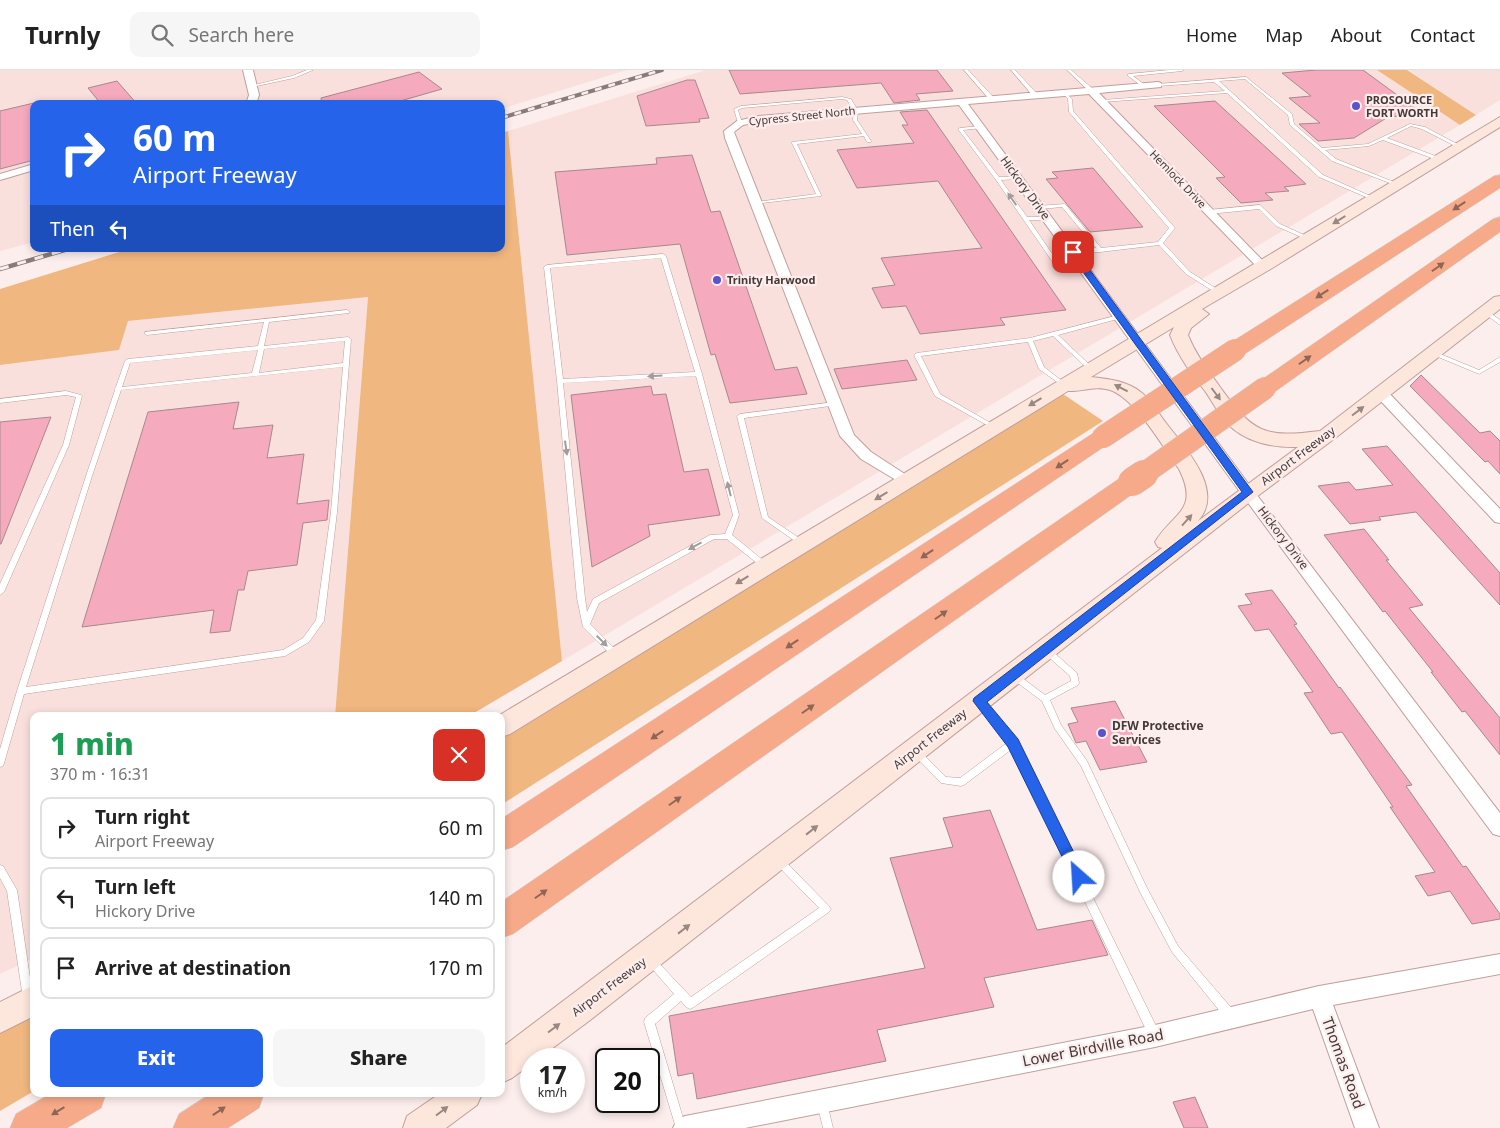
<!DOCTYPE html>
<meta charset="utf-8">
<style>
:root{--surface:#fff;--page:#f6f6f6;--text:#222;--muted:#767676;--line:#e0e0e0;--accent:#2563eb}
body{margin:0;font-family:"Noto Sans",sans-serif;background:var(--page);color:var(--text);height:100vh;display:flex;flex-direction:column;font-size:19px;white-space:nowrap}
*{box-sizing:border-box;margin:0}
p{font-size:16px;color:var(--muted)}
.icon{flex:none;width:28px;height:28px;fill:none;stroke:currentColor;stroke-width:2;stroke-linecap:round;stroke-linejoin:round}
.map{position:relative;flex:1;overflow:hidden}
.side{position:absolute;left:30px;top:642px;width:475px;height:385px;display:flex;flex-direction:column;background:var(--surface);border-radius:10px;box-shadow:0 2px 8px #0003}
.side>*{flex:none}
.guide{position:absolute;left:30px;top:30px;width:475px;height:152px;border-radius:10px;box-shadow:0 2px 8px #0003;background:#2563eb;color:#fff;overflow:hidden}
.speed{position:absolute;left:520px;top:978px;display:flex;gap:10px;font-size:25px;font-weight:700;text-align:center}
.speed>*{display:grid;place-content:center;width:65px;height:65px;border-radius:50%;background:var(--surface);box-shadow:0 2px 8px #0003;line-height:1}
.speed small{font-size:12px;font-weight:400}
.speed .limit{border:2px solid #111;border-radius:8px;background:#fff;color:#111}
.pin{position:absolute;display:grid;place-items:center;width:42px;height:42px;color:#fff;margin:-21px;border-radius:10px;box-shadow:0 2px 8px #0006}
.me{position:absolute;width:55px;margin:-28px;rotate:334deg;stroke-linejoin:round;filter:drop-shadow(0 0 4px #0008)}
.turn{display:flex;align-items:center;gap:18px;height:105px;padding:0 20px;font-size:22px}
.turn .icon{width:65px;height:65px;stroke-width:2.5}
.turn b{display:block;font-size:35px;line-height:42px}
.then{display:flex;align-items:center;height:48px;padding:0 20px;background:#0003;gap:10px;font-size:19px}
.round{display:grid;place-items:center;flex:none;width:52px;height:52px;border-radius:10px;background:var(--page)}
.head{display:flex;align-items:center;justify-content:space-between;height:85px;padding:0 20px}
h1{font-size:30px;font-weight:800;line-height:38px;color:#1e9e55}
.cta{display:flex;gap:10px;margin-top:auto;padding:10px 20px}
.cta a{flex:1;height:58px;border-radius:10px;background:var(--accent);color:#fff;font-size:20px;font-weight:800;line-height:58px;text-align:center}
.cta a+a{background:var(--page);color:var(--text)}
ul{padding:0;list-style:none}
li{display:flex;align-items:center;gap:15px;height:62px;margin:0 10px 8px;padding:0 10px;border:2px solid var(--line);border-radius:10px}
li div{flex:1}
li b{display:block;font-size:19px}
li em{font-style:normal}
header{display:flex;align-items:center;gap:30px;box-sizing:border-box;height:70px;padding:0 25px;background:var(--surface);border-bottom:1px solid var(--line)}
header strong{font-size:24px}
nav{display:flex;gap:28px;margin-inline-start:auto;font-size:18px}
.search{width:350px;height:45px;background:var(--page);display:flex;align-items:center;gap:12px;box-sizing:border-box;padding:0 18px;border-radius:10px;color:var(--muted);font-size:19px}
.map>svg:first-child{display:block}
</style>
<header>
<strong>Turnly</strong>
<div class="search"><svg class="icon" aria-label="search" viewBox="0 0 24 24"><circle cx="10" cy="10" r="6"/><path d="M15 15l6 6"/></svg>Search here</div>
<nav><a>Home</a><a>Map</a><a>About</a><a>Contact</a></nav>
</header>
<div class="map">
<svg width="1500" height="1058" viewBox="0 0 1500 1058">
<rect width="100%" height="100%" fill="#fceeed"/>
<path fill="#fae0dd" d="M 0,0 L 627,0 L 501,39 L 501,34 L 34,34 L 34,172 L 0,181 Z
M 706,0 L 1377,0 L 1460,55 L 562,591 L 508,61 Z
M 1408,0 L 1500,0 L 1500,30 L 1476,45 Z
M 368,227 L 335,646 L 34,646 L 34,888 L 0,904 L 0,295 L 118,280 L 128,251 Z"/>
<path fill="#f1b780" d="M 1377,0 L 1407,0 L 1476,45 L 1460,55 Z
M 508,61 L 562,591 L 469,646 L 335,646 L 368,227 L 128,251 L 119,280 L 0,295 L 0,219 L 129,179 L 501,179 L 501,63 Z
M 1063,324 L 1103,351 L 501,735 L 501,669 Z
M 34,944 L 34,1021 L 0,1041 L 0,964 Z"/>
<path fill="#f6aabd" stroke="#a7888f" d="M 729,0 L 937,0 L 953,21 L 916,24 L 920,30 L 894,33 L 881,13 L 740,24 Z
M 1316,0 L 1363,0 L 1423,44 L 1388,47 L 1354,68 L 1318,71 L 1299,54 L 1320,53 L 1289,28 L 1311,26 L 1282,3 Z
M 419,2 L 442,19 L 390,34 L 322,34 L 321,28 Z
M 687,10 L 695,10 L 709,48 L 699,49 L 700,52 L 646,56 L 637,26 Z
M 117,11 L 137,34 L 101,34 L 88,18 Z
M 1215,31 L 1306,114 L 1284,117 L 1289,121 L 1265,123 L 1273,130 L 1241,133 L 1216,108 L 1225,107 L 1154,36 Z
M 34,33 L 34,90 L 0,99 L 0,41 Z
M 927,40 L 1066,240 L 1000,248 L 1005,255 L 920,264 L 906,236 L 882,238 L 872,218 L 895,215 L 881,188 L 982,178 L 938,111 L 857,118 L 837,80 L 914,73 L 902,55 L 908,55 L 900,42 Z
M 692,85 L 711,142 L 720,141 L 775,300 L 797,297 L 807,324 L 730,333 L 715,284 L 711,285 L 680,174 L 567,185 L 555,102 L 657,94 L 656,88 Z
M 1093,98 L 1143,157 L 1090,162 L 1046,109 L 1058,108 L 1052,102 Z
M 907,290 L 917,310 L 842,319 L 834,299 Z
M 1421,305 L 1480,363 L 1490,361 L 1500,371 L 1500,404 L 1488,391 L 1485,392 L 1410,316 Z
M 651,316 L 653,325 L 666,324 L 684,402 L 708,399 L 720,445 L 648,455 L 650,466 L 592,497 L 571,325 Z
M 239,332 L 233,359 L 273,355 L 267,388 L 304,384 L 297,434 L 329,430 L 327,450 L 303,453 L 297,495 L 248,501 L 244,520 L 238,520 L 230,561 L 210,563 L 214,540 L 82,557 L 148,342 Z
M 51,347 L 1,474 L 0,474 L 0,352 Z
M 1387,376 L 1500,503 L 1500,535 L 1416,442 L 1379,447 L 1381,450 L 1350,454 L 1318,416 L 1349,412 L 1356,420 L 1393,415 L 1362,379 Z
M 1364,459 L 1389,490 L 1386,490 L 1423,535 L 1409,538 L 1500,648 L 1500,685 L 1465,641 L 1462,642 L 1431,602 L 1433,602 L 1385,541 L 1383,542 L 1324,465 Z
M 1272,520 L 1297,554 L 1294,555 L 1339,618 L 1340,617 L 1412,715 L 1406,716 L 1463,797 L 1466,796 L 1500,844 L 1500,849 L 1472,854 L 1450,821 L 1428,826 L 1415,806 L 1435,802 L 1390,737 L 1393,737 L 1342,662 L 1331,664 L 1304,623 L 1313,622 L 1269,559 L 1255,561 L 1238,536 L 1252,534 L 1245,524 Z
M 1115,631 L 1147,692 L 1100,700 L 1086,671 L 1076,673 L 1068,654 L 1078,652 L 1071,638 Z
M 990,740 L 1037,860 L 1092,850 L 1108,885 L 984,908 L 994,937 L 877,960 L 886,991 L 697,1029 L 693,1003 L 678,1006 L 669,946 L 925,898 L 890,788 L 953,777 L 943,748 Z
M 1195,1027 L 1208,1058 L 1184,1058 L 1173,1032 Z"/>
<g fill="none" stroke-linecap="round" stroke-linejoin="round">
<g stroke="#bf9f9c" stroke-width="1">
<path id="lane" d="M 307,0 L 313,0 L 294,8 L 252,17 L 250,16 L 292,6 Z
M 964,0 L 968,0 L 994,28 L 994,30 L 990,30 Z
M 1011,0 L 1015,0 L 1038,25 L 1038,27 L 1034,27 Z
M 1067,0 L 1071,0 L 1094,20 L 1094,22 L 1090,22 Z
M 1169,0 L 1184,0 L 1182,1 L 1133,6 L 1145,15 L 1145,16 L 1143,17 L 1127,5 L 1129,4 Z
M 1246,7 L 1292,44 L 1294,54 L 1322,78 L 1368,74 L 1410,54 L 1425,57 L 1461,76 L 1457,77 L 1422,59 L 1411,56 L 1387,68 L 1441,88 L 1441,90 L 1437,90 L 1383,70 L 1369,76 L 1325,80 L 1336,89 L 1399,114 L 1395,115 L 1332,91 L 1290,55 L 1288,45 L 1245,9 L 1219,11 L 1323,105 L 1375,128 L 1375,130 L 1373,130 L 1319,107 L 1227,23 L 1102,32 L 1100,31 L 1102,30 L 1225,21 L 1214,12 L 1158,16 L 1156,15 L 1158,14 Z
M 1065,22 L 1072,29 L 1073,41 L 1175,158 L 1163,173 L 1190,202 L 1220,221 L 1220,223 L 1216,223 L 1186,204 L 1159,175 L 1100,182 L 1071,183 L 1070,182 L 1073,180 L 1096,178 L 1062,137 L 1040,139 L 1037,137 L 1038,136 L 1065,134 L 1101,178 L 1158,172 L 1169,158 L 1069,42 L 1068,29 L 1063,23 Z
M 842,27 L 851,29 L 858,41 L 857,50 L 871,71 L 871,72 L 867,72 L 864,66 L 797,74 L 821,125 L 821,126 L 754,134 L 754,132 L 756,132 L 816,124 L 792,73 L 792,72 L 862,64 L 853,50 L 854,41 L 847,30 L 842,29 L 742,38 L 738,40 L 742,53 L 740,54 L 738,53 L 734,39 L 741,36 Z
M 980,56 L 982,56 L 982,58 L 963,60 L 999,107 L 1020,107 L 1020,108 L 1018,109 L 1001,110 L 1027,147 L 1049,147 L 1049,149 L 1047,150 L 1029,150 L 1055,188 L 1077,186 L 1079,187 L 1079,189 L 1052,191 L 996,110 L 958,59 L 960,58 Z
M 1260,135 L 1280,154 L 1313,169 L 1308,170 L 1276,156 L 1259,139 L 1209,144 L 1206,142 L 1209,140 Z
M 663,184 L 666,186 L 702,304 L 739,445 L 732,465 L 770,496 L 769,498 L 763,498 L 727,469 L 714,469 L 599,533 L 590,554 L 620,584 L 621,586 L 620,588 L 614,588 L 583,557 L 577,528 L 557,311 L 544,197 L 547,195 ZM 661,188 L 695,302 L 563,309 L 550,198 ZM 696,306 L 733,445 L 725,464 L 710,465 L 593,529 L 587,542 L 585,528 L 563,313 Z
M 347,240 L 349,241 L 349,243 L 269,252 L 264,276 L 348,267 L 351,269 L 337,442 L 324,551 L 309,572 L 285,586 L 24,624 L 4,693 L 3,696 L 0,697 L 0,679 L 17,621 L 86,406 L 115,320 L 114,319 L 116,317 L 125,291 L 128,289 L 258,276 L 264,252 L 147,265 L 145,264 L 145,262 ZM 345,271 L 343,293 L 259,303 L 264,279 ZM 258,280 L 252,303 L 122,317 L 130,293 ZM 343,297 L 331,442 L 316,550 L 303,568 L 283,580 L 26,617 L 92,406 L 121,320 Z
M 1486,240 L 1500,250 L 1500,255 L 1484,243 L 1484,241 Z
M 1119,245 L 1122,247 L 1121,248 L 1058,265 L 1093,298 L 1093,300 L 1089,300 L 1053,266 L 1033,271 L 1044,297 L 1066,314 L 1067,315 L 1064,317 L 1039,299 L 1028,272 L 921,286 L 940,324 L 996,356 L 997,357 L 994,359 L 935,326 L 914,285 L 917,283 L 1030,268 Z
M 1433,281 L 1479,300 L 1500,287 L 1500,292 L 1479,304 L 1431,284 L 1430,283 Z
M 66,321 L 81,325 L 82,326 L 69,375 L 4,522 L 0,525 L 0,514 L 63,375 L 76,327 L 66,325 L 0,333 L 0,329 Z
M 835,332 L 837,333 L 837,335 L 744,348 L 768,447 L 805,472 L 806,474 L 805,476 L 802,476 L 762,448 L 737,346 L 740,344 Z
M 1047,578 L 1050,579 L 1077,603 L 1079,613 L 1078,615 L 1050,630 L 1061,655 L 1087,691 L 1147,818 L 1178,876 L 1234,941 L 1235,945 L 1234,949 L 1230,950 L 1226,949 L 1172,882 L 1141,824 L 1081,696 L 1055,659 L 1042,631 L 1011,608 L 1010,606 L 1011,604 L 1017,604 L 1045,625 L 1071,611 L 1070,606 L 1044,583 L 1043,581 L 1044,579 Z
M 980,629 L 983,630 L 1016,671 L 1158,960 L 1159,964 L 1158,968 L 1154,969 L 1150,968 L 1012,679 L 964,715 L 961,716 L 941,713 L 913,684 L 912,682 L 913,680 L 916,679 L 919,680 L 946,707 L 960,708 L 1008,672 L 977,634 L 976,632 L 977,630 Z
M 779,787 L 782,788 L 829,836 L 831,839 L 829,842 L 694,937 L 690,939 L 686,937 L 681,931 L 655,954 L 686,1058 L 676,1058 L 644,952 L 645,948 L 674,924 L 648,894 L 646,891 L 648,888 L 651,886 L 654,888 L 691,927 L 819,838 L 776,794 L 774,791 L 776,788 Z
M 0,795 L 3,796 L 17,820 L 33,928 L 32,931 L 28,933 L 24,931 L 23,928 L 7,821 L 0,808 Z
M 822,1028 L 826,1029 L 827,1033 L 833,1058 L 823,1058 L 817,1033 L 818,1029 Z"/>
</g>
<g stroke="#bf9f9c" stroke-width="2">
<path id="street" d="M 243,0 L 253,0 L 259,25 L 256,34 L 246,34 L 249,25 Z
M 1158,12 L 1161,13 L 1161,17 L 1099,23 L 1267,195 L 1269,197 L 1267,199 L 1259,199 L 1089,24 L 968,34 L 1253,420 L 1500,743 L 1500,766 L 1493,764 L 1243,426 L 959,35 L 759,52 L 743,55 L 734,62 L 854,365 L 871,382 L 911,408 L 913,411 L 911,414 L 906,416 L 861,389 L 840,366 L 725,68 L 724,61 L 737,51 L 759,46 Z
M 34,94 L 34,100 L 0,110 L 0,104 Z
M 1381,319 L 1386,320 L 1500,439 L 1500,453 L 1495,452 L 1376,326 L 1374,323 Z
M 1500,884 L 1500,904 L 1333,935 L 1379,1058 L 1355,1058 L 1313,939 L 1155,977 L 745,1058 L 673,1058 L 677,1050 L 685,1046 L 1155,955 L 1319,916 Z"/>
</g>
<g stroke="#bf9f9c" stroke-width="2">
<path id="secondary" d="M 1500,47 L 1500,57 L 1269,200 L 1202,239 L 1209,244 L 1191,258 L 1188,265 C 1196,285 1208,300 1220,317 C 1253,363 1264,368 1320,361 L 1494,227 L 1500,226 L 1500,239 L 1334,369 L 1255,428 L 589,951 L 538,989 L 531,989 L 531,994 L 512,1008 L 501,1013 L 501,978 L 1162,478 L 1158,477 L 1155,472 C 1173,442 1200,441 1179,399 C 1162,376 1136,329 1110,320 C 1095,315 1081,322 1068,321 L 510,664 L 501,667 L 501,646 L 498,646 ZM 1174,257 L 1170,265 C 1178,286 1191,303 1205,321 C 1212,331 1218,343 1227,353 C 1244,372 1273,378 1298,377 L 1198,451 C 1226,420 1184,377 1166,353 C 1159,344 1151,330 1142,323 C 1128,311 1109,309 1091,307 Z
M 34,915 L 34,946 L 0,963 L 0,932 Z
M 439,1024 L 482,1024 L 477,1035 L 446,1058 L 403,1058 L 407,1046 Z"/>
</g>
<g stroke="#d3cfcf" stroke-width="1">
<path id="highway" d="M 1500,105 L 1500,118 L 1243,285 L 1235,287 L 1227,285 L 1224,280 L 1227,275 L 1494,106 Z
M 1500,147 L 1500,162 L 1273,323 L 1265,325 L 1257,323 L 1254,318 L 1257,313 L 1493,149 Z
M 1103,360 L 1111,362 L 1115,367 L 1111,372 L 513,777 L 501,781 L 501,749 L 1095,362 Z
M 1132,404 L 1141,406 L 1144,412 L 1141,418 L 513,864 L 501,868 L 501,832 L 1123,406 Z
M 50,1024 L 106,1024 L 101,1038 L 67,1058 L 10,1058 L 16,1044 Z
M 210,1024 L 264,1024 L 259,1038 L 228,1058 L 173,1058 L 179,1044 Z"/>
</g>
<use href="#lane" fill="#fff" fill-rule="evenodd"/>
<use href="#street" fill="#fff" fill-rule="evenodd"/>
<use href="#secondary" fill="#fde6dc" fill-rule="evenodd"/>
<use href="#highway" fill="#f7aa89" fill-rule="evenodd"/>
<g stroke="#897b7a" stroke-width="4">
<path id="rail-far1" d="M 501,48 L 662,0"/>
</g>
<g stroke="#897b7a" stroke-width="4.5">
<path id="rail" d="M 0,199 L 68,179"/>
</g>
<use href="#rail-far1" stroke="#fceeed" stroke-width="2.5" stroke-dasharray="7" stroke-linecap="butt"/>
<use href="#rail" stroke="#fceeed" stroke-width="3" stroke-dasharray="9" stroke-linecap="butt"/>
<g stroke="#d3cfcf" stroke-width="23" stroke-linecap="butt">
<path id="highway-bridge-far1" d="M 1103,367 L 1235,280
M 1142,405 L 1265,318"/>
</g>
<g stroke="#d3cfcf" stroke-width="29" stroke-linecap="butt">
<path id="highway-bridge" d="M 1132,412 L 1144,404"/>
</g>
<use href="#highway-bridge-far1" stroke="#f7aa89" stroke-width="22"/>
<use href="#highway-bridge" stroke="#f7aa89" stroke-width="28"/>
</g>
<defs><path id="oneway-solid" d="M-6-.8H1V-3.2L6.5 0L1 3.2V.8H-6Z" transform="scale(1.25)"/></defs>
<g fill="#a39c9c">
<use href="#oneway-solid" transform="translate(1012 129) rotate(-125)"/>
<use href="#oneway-solid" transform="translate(655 306) rotate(177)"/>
<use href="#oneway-solid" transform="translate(566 378) rotate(82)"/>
<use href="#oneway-solid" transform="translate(729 419) rotate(-104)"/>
<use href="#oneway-solid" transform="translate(695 476) rotate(151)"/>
<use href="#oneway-solid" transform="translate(602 571) rotate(45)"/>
</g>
<g fill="#8d6658">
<use href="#oneway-solid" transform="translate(1459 136) rotate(147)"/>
<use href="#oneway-solid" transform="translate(1438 197) rotate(-35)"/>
<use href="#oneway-solid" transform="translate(1322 224) rotate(147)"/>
<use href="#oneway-solid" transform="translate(1305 290) rotate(-35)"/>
<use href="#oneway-solid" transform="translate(1062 394) rotate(146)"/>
<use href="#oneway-solid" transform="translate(927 484) rotate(146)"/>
<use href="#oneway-solid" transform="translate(941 545) rotate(-35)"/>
<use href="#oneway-solid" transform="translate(792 574) rotate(146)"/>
<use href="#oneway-solid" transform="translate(808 639) rotate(-35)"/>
<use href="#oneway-solid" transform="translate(657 665) rotate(146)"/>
<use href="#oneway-solid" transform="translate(675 731) rotate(-35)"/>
<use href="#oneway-solid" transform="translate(541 824) rotate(-35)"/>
<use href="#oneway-solid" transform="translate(58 1041) rotate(149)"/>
<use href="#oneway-solid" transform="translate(219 1041) rotate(-33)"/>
</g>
<g fill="#998782">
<use href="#oneway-solid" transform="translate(1339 150) rotate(148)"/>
<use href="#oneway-solid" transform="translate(1121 318) rotate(-153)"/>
<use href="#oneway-solid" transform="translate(1216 324) rotate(53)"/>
<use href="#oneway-solid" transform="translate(1035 332) rotate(149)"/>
<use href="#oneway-solid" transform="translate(1358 341) rotate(-37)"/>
<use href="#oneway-solid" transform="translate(881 426) rotate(149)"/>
<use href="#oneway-solid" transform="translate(1187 450) rotate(-48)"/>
<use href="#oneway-solid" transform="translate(742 510) rotate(149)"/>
<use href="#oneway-solid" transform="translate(812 760) rotate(-38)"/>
<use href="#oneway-solid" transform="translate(684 859) rotate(-38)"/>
<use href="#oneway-solid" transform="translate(554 958) rotate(-37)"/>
<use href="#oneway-solid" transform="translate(442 1041) rotate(-37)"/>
</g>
<path fill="#2563eb" stroke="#184099" d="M 1070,181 L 1076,181 L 1253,422 L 987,632 L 1018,669 L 1086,807 L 1084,811 L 1079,813 L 1074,811 L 1008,677 L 973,631 L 974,628 L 1242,422 L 1070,184 Z"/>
<g fill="#5a53cb" stroke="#fceeed" stroke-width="2">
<circle cx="1356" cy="36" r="5"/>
<circle cx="717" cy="210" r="5"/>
<circle cx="1102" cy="663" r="5"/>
</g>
<g text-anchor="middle" stroke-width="4.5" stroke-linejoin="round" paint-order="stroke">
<g font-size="11" font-weight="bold" fill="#473938" stroke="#fceeed" text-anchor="start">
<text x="1366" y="34">PROSOURCE<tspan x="1366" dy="13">FORT WORTH</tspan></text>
<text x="727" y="214">Trinity Harwood</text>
</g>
<g font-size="11" fill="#473938" stroke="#fceeed">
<text transform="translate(802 46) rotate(-6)" y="4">Cypress Street North</text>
<text transform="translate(1178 109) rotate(46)" y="4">Hemlock Drive</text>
</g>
<g font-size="12" fill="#473938" stroke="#fceeed">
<text transform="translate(1025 118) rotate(54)" y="4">Hickory Drive</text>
<text transform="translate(1298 386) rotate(-37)" y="4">Airport Freeway</text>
<text transform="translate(1283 468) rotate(53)" y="4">Hickory Drive</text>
<text transform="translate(930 669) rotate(-38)" y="4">Airport Freeway</text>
<text transform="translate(609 917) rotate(-37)" y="4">Airport Freeway</text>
</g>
<g font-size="12" font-weight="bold" fill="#473938" stroke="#fceeed" text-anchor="start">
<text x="1112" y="660">DFW Protective<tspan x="1112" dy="14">Services</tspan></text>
</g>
<g font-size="15" fill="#473938" stroke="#fceeed">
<text transform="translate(1093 978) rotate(-11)" y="5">Lower Birdville Road</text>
<text transform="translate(1343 993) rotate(70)" y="5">Thomas Road</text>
</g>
</g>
</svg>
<div class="speed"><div>17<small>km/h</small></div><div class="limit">20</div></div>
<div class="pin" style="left:1073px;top:182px;background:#d93025"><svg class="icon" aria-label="arrive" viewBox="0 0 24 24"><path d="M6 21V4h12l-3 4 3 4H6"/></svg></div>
<svg class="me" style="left:1079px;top:807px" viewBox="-20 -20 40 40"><circle r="19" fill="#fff"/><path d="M0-13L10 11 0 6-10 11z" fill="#2563eb"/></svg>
<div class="guide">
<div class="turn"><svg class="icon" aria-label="right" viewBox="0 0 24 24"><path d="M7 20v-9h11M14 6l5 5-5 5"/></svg><div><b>60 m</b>Airport Freeway</div></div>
<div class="then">Then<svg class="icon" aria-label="left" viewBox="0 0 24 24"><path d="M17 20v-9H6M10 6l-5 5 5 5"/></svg></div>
</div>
<section class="side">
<div class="head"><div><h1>1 min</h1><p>370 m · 16:31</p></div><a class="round" style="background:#d93025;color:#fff"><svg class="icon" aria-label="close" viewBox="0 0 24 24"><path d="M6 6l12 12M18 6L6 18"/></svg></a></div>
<ul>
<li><svg class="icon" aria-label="right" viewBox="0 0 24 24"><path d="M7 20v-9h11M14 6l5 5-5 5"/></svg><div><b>Turn right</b><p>Airport Freeway</p></div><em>60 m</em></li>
<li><svg class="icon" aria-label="left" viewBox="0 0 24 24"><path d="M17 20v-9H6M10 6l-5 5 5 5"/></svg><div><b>Turn left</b><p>Hickory Drive</p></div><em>140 m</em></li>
<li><svg class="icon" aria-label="arrive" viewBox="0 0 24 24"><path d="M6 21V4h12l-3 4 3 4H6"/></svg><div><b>Arrive at destination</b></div><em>170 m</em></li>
</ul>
<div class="cta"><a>Exit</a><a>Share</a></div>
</section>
</div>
